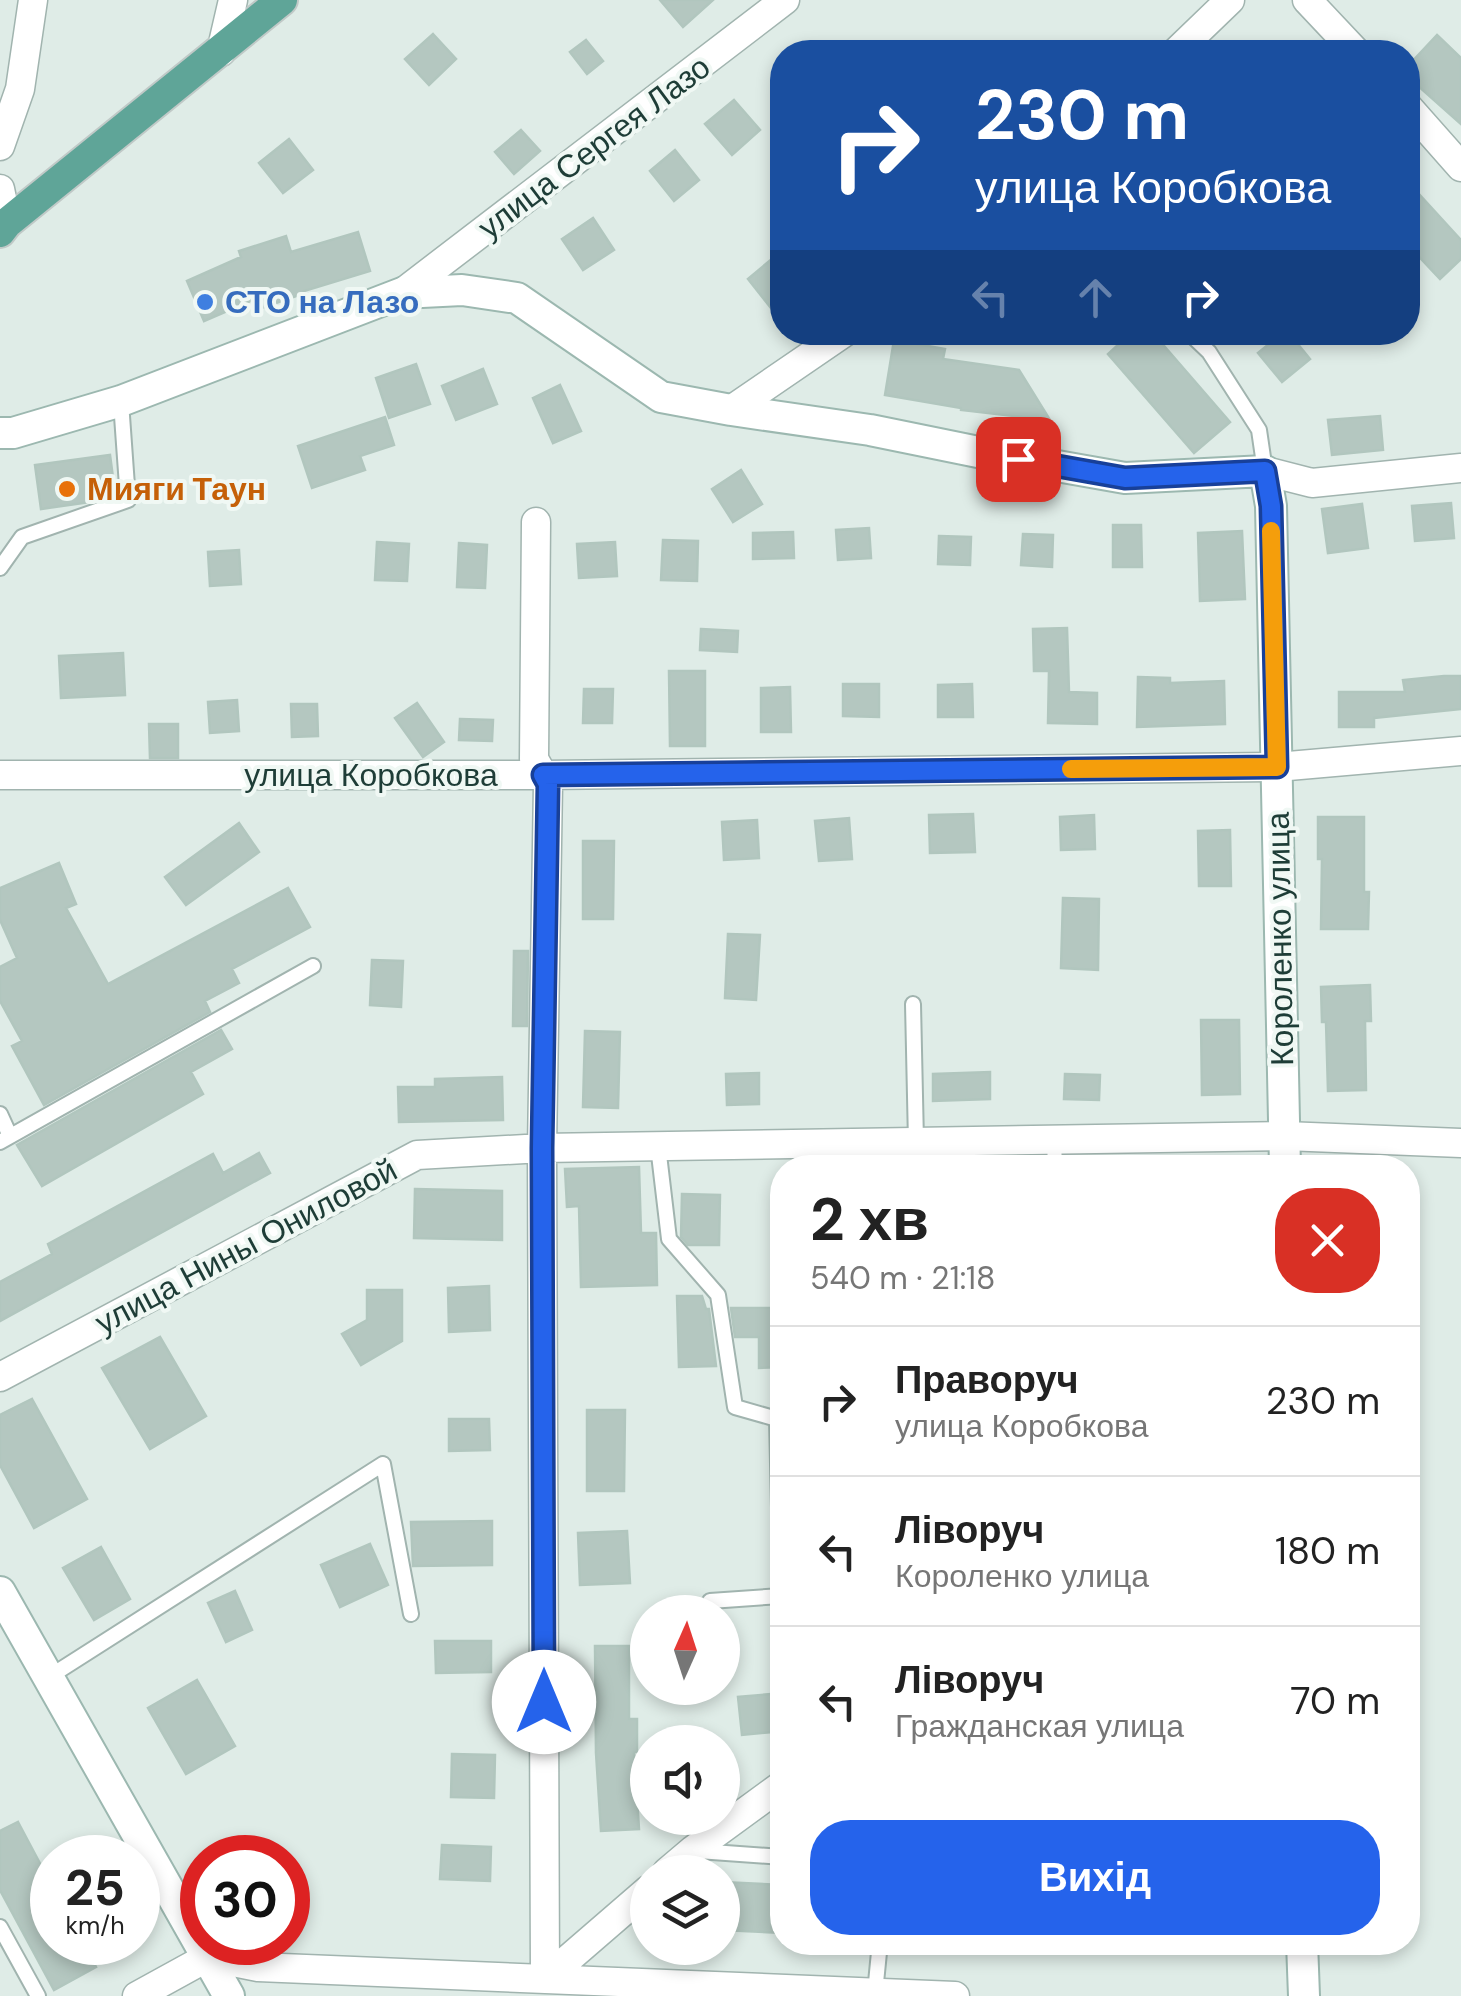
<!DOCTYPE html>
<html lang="uk">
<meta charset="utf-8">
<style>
:root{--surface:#fff;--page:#f2f2f2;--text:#222;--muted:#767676;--line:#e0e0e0;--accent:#2563eb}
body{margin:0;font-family:"DM Sans",sans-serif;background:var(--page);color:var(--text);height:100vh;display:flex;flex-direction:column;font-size:38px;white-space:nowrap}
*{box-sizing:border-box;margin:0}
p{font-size:32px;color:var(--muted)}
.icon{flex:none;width:55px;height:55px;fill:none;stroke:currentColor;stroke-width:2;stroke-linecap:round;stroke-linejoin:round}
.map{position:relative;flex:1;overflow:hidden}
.sheet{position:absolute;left:770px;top:1155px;width:650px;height:800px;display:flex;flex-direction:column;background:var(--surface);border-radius:40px;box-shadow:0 5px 15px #0003}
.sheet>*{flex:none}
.banner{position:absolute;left:770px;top:40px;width:650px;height:305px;border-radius:40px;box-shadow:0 5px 15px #0003;background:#1a4fa0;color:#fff;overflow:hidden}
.needle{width:65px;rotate:3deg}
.controls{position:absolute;left:630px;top:1595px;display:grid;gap:20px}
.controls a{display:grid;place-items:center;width:110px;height:110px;border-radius:50%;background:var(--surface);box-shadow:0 5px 15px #0003;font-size:50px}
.speed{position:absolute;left:30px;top:1835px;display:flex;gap:20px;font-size:50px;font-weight:700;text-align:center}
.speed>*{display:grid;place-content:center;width:130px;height:130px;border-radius:50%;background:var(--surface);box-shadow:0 5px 15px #0003;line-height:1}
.speed small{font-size:25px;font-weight:400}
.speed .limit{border:15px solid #d22;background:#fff;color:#111}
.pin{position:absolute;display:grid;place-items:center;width:85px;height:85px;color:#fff;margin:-42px;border-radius:20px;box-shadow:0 5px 15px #0006}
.me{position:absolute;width:110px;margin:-55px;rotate:0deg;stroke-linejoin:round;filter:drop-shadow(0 0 8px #0008)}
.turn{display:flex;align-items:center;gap:35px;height:210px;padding:0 40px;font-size:45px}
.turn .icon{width:130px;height:130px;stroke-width:2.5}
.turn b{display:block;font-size:70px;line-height:85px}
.lanes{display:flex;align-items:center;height:95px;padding:0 40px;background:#0003;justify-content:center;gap:50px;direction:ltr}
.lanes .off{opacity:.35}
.round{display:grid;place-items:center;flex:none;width:105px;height:105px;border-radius:40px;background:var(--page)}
.headline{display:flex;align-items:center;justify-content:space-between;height:170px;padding:0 40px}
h1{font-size:60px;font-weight:700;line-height:75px}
.cta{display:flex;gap:20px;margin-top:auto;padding:20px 40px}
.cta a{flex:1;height:115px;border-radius:40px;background:var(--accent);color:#fff;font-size:40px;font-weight:700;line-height:115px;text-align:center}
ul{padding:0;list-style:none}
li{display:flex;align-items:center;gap:30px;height:150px;padding:0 40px;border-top:2px solid var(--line)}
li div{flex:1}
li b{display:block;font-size:38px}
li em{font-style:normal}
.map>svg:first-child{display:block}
</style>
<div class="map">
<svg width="1461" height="1996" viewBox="0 0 1461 1996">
<rect width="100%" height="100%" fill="#dfece7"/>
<path fill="#b4c7c0" stroke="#b1c6be" stroke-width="2.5" d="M 660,0 L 713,0 L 683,27 Z
M 433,34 L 456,59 L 429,85 L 405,59 Z
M 1437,35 L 1461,58 L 1461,124 L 1408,77 L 1408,66 Z
M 586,40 L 603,61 L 587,74 L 570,52 Z
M 734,100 L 760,130 L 732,155 L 705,124 Z
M 521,130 L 540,151 L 514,174 L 495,152 Z
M 289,139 L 313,170 L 283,193 L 259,163 Z
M 675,150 L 699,180 L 674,201 L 650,171 Z
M 1408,182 L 1461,240 L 1461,259 L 1440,279 L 1408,245 Z
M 593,218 L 614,250 L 583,270 L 562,239 Z
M 358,232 L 370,271 L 304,291 L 305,293 L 259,309 L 255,299 L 204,321 L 187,281 L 241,257 L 239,251 L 286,236 L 291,252 Z
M 773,258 L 782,270 L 782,322 L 748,279 Z
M 1132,332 L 1152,332 L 1230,422 L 1194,453 L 1108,354 Z
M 1284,332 L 1288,332 L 1310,359 L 1282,382 L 1258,353 Z
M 894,340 L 945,349 L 943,359 L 1019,370 L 1050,420 L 961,410 L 961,408 L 885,395 Z
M 416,364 L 430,404 L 389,418 L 376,378 Z
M 483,369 L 497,404 L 456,420 L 442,386 Z
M 560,385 L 581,431 L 553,443 L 533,398 Z
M 1380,416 L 1383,450 L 1332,455 L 1328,420 Z
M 385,417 L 394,445 L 360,456 L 365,470 L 312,488 L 298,446 Z
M 110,455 L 115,493 L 90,502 L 41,509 L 35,465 Z
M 741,470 L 762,504 L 733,522 L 712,489 Z
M 1451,503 L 1454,538 L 1415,541 L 1412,506 Z
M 1362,504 L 1368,548 L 1328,553 L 1322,509 Z
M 1113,525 L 1141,525 L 1142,567 L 1113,567 Z
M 869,528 L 871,558 L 838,560 L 836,530 Z
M 1242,531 L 1245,599 L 1200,601 L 1198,533 Z
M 793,532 L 794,558 L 753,559 L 753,533 Z
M 1023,534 L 1053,535 L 1052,567 L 1021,565 Z
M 939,536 L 971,537 L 970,565 L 938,564 Z
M 663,540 L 698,541 L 697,581 L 661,580 Z
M 377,542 L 409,544 L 407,581 L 375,580 Z
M 615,542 L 617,576 L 579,578 L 577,544 Z
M 459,543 L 487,545 L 485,588 L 457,587 Z
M 239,550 L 241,584 L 210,586 L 208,552 Z
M 1067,628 L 1069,692 L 1097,693 L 1097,724 L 1048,723 L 1049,671 L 1034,671 L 1033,629 Z
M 701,629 L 738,631 L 737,652 L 700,650 Z
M 123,653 L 125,695 L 61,698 L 59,656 Z
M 669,671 L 705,671 L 705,746 L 670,746 Z
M 1444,676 L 1461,676 L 1461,709 L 1374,718 L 1374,727 L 1339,727 L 1339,692 L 1405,692 L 1403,680 Z
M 1138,677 L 1170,678 L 1170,683 L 1224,681 L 1225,724 L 1137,727 Z
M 843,684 L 879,684 L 879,717 L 843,716 Z
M 972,684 L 973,717 L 938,717 L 938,685 Z
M 790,687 L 791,732 L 761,732 L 761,688 Z
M 584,689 L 613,689 L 612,723 L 583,723 Z
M 237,700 L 239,731 L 210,733 L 208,702 Z
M 417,703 L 444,742 L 423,757 L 395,718 Z
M 291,704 L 317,704 L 318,736 L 292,737 Z
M 460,719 L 493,720 L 492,741 L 459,740 Z
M 149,724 L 178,724 L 178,758 L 150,758 Z
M 973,814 L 975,852 L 930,853 L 929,815 Z
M 1094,815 L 1095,849 L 1061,850 L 1060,817 Z
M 1318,817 L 1364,817 L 1364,892 L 1369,892 L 1368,929 L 1321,929 L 1322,859 L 1318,859 Z
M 849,818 L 852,859 L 819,861 L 815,821 Z
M 757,820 L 759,858 L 724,860 L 722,822 Z
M 239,823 L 259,852 L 186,905 L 165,877 Z
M 1230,830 L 1231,886 L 1199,886 L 1198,831 Z
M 583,841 L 614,841 L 613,919 L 583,919 Z
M 59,863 L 76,904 L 66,908 L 108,984 L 288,888 L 310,927 L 232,969 L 239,983 L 205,1001 L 210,1012 L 44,1105 L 12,1046 L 22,1041 L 0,1001 L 0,967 L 17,958 L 0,920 L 0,888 Z
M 1063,898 L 1099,899 L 1098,970 L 1061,968 Z
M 728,934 L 760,935 L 756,1000 L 725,998 Z
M 514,951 L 528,951 L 527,1026 L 513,1026 Z
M 372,960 L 403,961 L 401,1007 L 370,1005 Z
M 1370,985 L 1371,1021 L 1365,1021 L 1366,1090 L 1328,1091 L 1326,1022 L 1322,1022 L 1321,987 Z
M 1201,1020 L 1239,1020 L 1240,1094 L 1202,1095 Z
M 221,1030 L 232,1049 L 191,1072 L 203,1094 L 42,1186 L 17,1145 Z
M 585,1031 L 620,1032 L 618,1108 L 583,1107 Z
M 990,1072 L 990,1099 L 933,1101 L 933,1074 Z
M 759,1073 L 759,1104 L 727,1105 L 726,1074 Z
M 1065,1074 L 1100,1075 L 1099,1100 L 1064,1099 Z
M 502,1077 L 503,1120 L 399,1122 L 398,1087 L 435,1087 L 435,1079 Z
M 259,1153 L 270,1173 L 0,1321 L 0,1282 L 52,1254 L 48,1244 L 213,1154 L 223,1173 Z
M 639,1167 L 641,1233 L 656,1233 L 657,1285 L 581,1287 L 579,1206 L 567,1207 L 565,1169 Z
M 415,1189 L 502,1191 L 502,1240 L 414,1238 Z
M 682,1194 L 720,1195 L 719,1245 L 688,1245 L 681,1237 Z
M 489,1286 L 490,1330 L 449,1332 L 448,1288 Z
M 367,1290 L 402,1290 L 402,1341 L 361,1365 L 342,1334 L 367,1320 Z
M 677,1296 L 702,1296 L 706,1309 L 709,1309 L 716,1366 L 679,1367 Z
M 731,1308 L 782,1308 L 782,1367 L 759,1368 L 759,1337 L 735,1337 Z
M 160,1337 L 206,1416 L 150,1449 L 102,1368 Z
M 32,1399 L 87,1499 L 34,1528 L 0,1465 L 0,1415 Z
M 587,1410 L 625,1410 L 624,1491 L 587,1491 Z
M 449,1419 L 489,1419 L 490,1450 L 449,1451 Z
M 492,1521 L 492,1565 L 413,1566 L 411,1522 Z
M 627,1531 L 630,1583 L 580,1585 L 578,1533 Z
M 370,1544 L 388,1585 L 340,1607 L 321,1565 Z
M 101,1547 L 130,1599 L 94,1620 L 63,1568 Z
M 235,1591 L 252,1630 L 226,1642 L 208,1603 Z
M 435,1641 L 491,1641 L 491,1672 L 436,1673 Z
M 595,1646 L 629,1646 L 629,1719 L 637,1719 L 637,1752 L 634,1752 L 639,1829 L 601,1831 L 596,1753 Z
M 197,1680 L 235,1746 L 186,1774 L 148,1708 Z
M 782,1693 L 782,1731 L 742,1735 L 738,1697 Z
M 452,1754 L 495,1755 L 494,1798 L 451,1797 Z
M 18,1822 L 52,1886 L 52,1942 L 83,1942 L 96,1967 L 54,1990 L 0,1890 L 0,1831 Z
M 442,1845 L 491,1847 L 490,1881 L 440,1879 Z
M 722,1882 L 782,1885 L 782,1933 L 722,1930 Z"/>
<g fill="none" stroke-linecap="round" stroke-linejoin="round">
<g stroke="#a1b4af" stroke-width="18">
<path id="lane" d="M 1188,332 L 1209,352 L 1259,430 L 1265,471
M 0,568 L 22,537 L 128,500 L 121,402
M 913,1004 L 916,1142
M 0,1114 L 10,1136
M 1054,1140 L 1055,1168
M 0,1142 L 313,966
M 658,1146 L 669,1239 L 718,1295 L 735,1407 L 777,1419 L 781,1596 L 710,1601
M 49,1677 L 383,1464 L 411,1614
M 698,1851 L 782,1857
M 0,1927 L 38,1996
M 875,1993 L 880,1942"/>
</g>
<g stroke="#a1b4af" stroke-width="31">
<path id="street" d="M 1307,0 L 1356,52
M 221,52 L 233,0
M 1176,52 L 1230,0
M 1408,107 L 1461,167
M 0,146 L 20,89 L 33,0
M 0,189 L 7,223
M 402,293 L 785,0
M 731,410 L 845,332
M 1265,471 L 1312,483 L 1461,468
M 536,522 L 534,759 L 548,784 L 542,1148 L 545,1979
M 0,775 L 543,775 L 1277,767 L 1461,751
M 0,1377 L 417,1155 L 542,1148 L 1285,1136 L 1461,1143
M 667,1872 L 693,1850 L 782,1785
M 545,1979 L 648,1890
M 137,1996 L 208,1957 L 258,1967 L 955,1996"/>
</g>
<g stroke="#9cb8b0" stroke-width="34">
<path id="secondary" d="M 0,433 L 13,433 L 121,401 L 402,293 L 462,290 L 517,298 L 661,397 L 731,410 L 870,430 L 983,453 L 1125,478 L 1265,471 L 1271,506 L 1285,1168
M 0,1592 L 229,1996
M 1302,1942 L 1304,1996"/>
</g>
<g stroke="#c0c9c7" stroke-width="34">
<path id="primary" d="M 0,232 L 7,223 L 282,0"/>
</g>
<use href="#lane" stroke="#fff" stroke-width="14"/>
<use href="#street" stroke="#fff" stroke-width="28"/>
<use href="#secondary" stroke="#fff" stroke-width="30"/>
<use href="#primary" stroke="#5fa598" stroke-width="30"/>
</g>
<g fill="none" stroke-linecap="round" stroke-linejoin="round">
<g stroke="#184099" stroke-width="25">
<path id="route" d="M 544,1702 L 542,1148 L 548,784 L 543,775 L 1277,767 L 1271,506 L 1265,471 L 1125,478 L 1018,459"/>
</g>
<use href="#route" stroke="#2563eb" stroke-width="18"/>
<path stroke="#f59e0b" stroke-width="18" d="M 1071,769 L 1277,767 L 1271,531"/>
</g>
<circle fill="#3f7fe0" stroke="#f0f8f4" stroke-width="4" cx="205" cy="302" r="10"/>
<circle fill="#e8710a" stroke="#f0f8f4" stroke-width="4" cx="67" cy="489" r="10"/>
<g text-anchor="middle" stroke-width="8" stroke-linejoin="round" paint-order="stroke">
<g font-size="32" fill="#1e3d37" stroke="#f0f8f4">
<text transform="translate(594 147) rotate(-37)" y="11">улица Сергея Лазо</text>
<text x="371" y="786">улица Коробкова</text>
<text transform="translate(1280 939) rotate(-91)" y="11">Короленко улица</text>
<text transform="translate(246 1246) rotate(-28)" y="11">улица Нины Ониловой</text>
</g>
<g font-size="32" font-weight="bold" fill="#366cbe" stroke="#f0f8f4" text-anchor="start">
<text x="225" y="313">СТО на Лазо</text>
</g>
<g font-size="32" font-weight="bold" fill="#c56008" stroke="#f0f8f4" text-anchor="start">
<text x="87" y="500">Мияги Таун</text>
</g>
</g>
</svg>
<div class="controls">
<a><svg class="needle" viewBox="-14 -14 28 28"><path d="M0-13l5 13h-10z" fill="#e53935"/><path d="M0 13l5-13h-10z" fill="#767676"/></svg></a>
<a><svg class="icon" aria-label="sound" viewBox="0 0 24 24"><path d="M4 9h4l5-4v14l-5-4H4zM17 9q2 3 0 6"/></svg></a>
<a><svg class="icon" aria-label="layers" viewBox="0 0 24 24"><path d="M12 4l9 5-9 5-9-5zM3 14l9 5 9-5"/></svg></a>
</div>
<div class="speed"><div>25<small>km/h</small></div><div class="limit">30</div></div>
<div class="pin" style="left:1018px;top:459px;background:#d93025"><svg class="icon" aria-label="arrive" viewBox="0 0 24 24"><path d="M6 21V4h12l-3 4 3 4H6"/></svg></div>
<svg class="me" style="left:544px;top:1702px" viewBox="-20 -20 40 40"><circle r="19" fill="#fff"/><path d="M0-13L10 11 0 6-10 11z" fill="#2563eb"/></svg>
<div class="banner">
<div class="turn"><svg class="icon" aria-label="right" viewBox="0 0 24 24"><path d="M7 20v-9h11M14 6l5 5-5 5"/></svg><div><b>230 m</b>улица Коробкова</div></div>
<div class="lanes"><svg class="icon off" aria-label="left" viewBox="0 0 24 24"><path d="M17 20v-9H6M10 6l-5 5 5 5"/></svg><svg class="icon off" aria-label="ahead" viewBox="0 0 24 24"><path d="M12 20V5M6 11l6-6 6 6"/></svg><svg class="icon" aria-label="right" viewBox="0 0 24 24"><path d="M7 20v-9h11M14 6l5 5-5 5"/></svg></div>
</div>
<section class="sheet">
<div class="headline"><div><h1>2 хв</h1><p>540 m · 21:18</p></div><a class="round" style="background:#d93025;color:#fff"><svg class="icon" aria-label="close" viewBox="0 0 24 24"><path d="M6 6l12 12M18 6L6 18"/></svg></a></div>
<ul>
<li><svg class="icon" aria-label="right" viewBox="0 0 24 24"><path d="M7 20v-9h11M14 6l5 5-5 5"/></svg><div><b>Праворуч</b><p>улица Коробкова</p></div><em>230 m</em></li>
<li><svg class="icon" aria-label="left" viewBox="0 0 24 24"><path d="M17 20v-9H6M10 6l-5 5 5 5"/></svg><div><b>Ліворуч</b><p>Короленко улица</p></div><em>180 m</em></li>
<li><svg class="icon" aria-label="left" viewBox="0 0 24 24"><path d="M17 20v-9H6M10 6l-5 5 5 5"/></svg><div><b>Ліворуч</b><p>Гражданская улица</p></div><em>70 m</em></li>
</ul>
<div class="cta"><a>Вихід</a></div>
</section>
</div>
